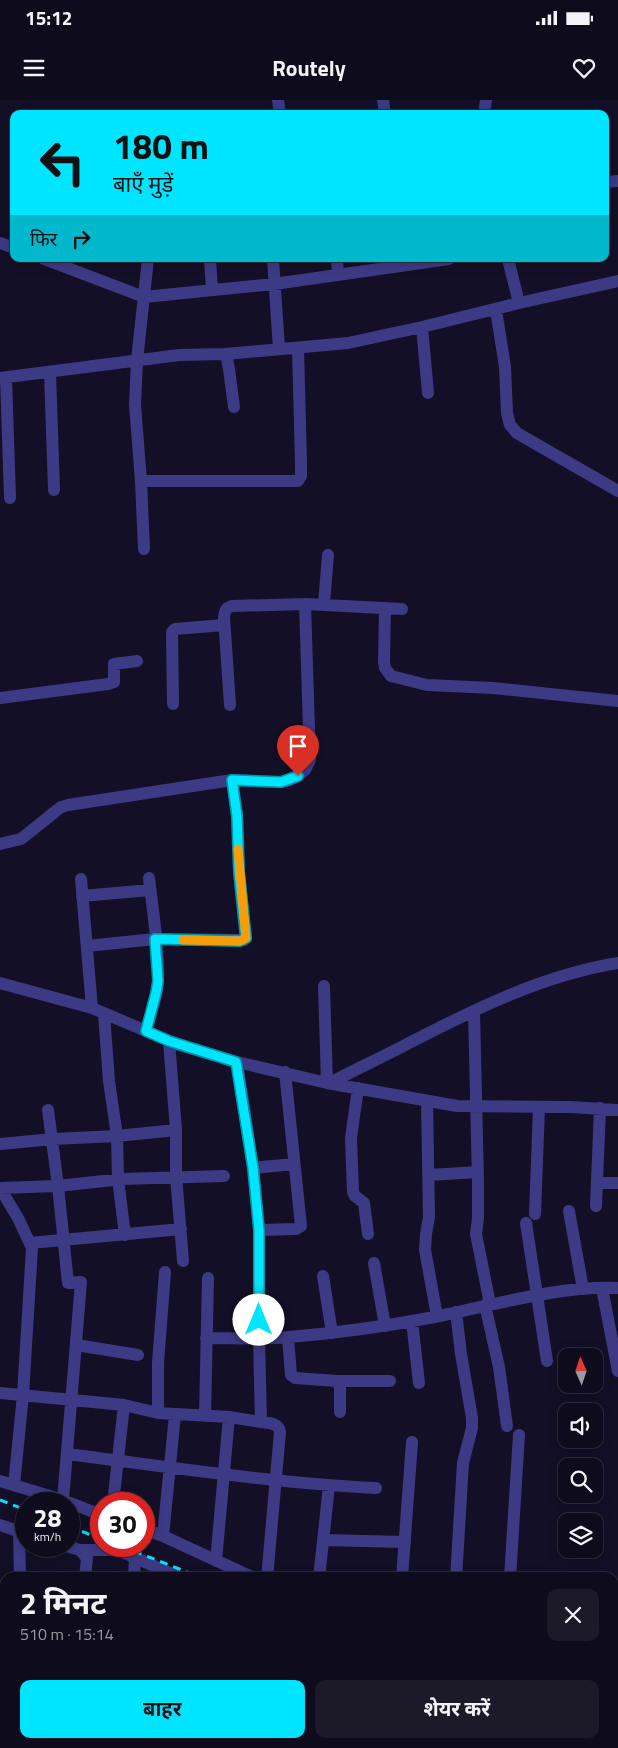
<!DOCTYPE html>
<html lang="hi">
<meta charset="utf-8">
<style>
:root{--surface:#0e0b1c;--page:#1c1929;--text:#f1f3f6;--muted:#9b9ba3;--line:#2e2b3b;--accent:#00e5ff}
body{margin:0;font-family:"Titillium Web","Noto Sans Devanagari",sans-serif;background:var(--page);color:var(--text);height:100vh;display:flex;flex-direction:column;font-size:19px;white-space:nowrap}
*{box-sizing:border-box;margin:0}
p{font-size:16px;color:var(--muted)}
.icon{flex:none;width:28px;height:28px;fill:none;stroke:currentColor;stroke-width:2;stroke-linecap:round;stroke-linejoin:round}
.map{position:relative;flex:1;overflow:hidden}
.panel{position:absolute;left:0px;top:1472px;width:619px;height:176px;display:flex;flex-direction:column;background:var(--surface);border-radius:15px 15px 0 0;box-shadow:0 2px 12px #0003,0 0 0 1px var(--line)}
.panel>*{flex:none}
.guide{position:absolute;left:10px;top:10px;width:599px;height:152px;border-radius:10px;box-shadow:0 2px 12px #0003,0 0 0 1px var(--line);background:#00e5ff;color:#111;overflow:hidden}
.needle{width:32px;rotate:357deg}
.buttons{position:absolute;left:558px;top:1248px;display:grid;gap:10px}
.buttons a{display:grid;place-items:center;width:45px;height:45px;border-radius:10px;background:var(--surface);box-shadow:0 2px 12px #0003,0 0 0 1px var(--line);font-size:25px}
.speed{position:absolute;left:15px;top:1392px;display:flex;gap:10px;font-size:25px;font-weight:700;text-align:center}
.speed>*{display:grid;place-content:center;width:65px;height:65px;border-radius:50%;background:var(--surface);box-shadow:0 2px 12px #0003,0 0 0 1px var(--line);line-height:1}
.speed small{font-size:12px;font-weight:400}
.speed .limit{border:8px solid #d22;background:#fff;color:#111}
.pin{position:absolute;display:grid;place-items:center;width:42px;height:42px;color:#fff;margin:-51px -21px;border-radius:50% 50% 50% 0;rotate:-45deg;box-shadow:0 0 5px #0007}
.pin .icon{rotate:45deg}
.me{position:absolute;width:55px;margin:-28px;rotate:0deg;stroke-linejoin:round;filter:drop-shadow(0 0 4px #0008)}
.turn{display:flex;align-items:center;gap:18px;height:105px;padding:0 20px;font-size:22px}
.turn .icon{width:65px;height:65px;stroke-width:2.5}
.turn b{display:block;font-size:35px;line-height:42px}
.then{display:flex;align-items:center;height:48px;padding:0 20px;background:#0003;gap:10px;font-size:19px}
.round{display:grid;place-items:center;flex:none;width:52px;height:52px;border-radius:10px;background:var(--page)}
.overview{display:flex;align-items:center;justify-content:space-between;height:85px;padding:0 20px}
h1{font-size:30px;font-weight:700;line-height:38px}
.cta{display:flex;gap:10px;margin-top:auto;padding:10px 20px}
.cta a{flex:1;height:58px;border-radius:10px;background:var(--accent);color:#111;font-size:20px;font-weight:700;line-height:58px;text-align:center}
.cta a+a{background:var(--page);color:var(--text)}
.status{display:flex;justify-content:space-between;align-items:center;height:35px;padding:0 25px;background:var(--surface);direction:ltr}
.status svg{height:14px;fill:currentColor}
header{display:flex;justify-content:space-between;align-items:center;height:65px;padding:0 20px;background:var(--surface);font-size:22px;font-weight:700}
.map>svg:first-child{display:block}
</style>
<div class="status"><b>15:12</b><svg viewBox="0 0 49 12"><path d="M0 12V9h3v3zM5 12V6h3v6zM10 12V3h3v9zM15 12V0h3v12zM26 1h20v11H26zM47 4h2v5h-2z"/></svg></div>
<header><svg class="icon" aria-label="menu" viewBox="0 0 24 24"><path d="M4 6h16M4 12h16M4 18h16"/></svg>Routely<svg class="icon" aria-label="heart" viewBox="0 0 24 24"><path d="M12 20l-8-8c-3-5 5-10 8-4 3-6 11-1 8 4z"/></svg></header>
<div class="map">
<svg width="618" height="1648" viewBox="0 0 618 1648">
<rect width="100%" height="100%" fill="#130f26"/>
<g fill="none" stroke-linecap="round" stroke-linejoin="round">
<path stroke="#3d3a85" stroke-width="12" d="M 278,0 L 280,14
M 383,0 L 385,14
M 484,14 L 486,0
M 605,82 L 618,81
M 0,143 L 14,148
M 44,159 L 144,197 L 274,184 L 449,159
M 210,159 L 212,190
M 273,159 L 279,249
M 337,159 L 338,175
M 508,159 L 519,203
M 496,210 L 505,267 L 507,313 L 510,325 L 517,333 L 529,340 L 618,391
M 422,227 L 428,293
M 226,254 L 229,269 L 234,307
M 50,272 L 54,390
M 6,277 L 10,398
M 0,278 L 179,255 L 226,254 L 348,243 L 422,227 L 519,203 L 618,181
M 141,381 L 298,381 L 301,376 L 301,363 L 298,248
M 144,449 L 141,381 L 135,305 L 137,260 L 148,159
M 324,504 L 328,455
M 385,508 L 384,562 L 385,568 L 391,576 L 427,585 L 493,588 L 618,601
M 0,598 L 108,584 L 114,582 L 114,564 L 137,561
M 173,604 L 172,532 L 175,529 L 224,525
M 230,605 L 224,517 C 225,510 226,508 232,506 L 305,504 L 402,509
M 0,744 L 21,739 L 61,707 L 68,705 L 232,680 L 281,682 L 290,680 L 298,676 L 305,670 L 310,660 L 305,504
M 81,779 L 92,908
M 82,796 L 150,790
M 87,846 L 155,839 L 244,840 L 246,838 L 245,831 L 239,772 L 237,716 L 232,680
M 0,883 L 92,908 L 179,945 L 237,962 L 327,983 L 457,1006 L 571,1007 L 618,1010
M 324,886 L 327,983
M 474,911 L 478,1081 L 478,1118 L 476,1134 L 490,1204
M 104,914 L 109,981 L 117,1036 L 118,1079 L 125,1135
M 146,931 C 150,915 157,899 158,882 C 159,848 153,812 149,778
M 332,982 C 358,968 385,956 411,942 C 477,908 544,875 618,863
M 358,988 L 351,1038 L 353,1092 L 355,1096 L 364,1103 L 368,1134
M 427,1001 L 429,1117 L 426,1134 L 425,1150 L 437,1216
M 176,1030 L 176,1076 L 183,1161
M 0,1044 L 53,1039 L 117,1036 L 176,1030 L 169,941
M 253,1068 L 294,1064
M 429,1075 L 478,1072
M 597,1083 L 618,1083
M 0,1088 L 18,1118 L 32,1148 L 23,1295 L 14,1385
M 0,1088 L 58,1086 L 48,1010
M 596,1106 L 600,1008
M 569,1111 L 583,1189
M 535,1114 L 539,1007
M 526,1123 L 547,1261
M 259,1130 L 296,1129 L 301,1126 L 285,972
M 30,1143 L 181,1129
M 374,1163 L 385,1226
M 323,1176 L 332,1233
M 602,1188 L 618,1271
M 485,1205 L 499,1267 L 507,1326
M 412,1221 L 419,1283
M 206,1238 C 233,1238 261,1240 289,1237 C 338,1233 387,1226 435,1217 C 495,1205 556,1186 618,1188
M 288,1238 L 291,1275 L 295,1278 L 337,1281 L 340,1287 L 340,1312
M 76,1245 L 138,1255
M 337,1281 L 390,1281
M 0,1293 L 124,1305 L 158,1313 L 229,1317 L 261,1322 L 259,1239 L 259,1130 L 253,1068 L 237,962
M 158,1313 L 158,1263 L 165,1172
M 205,1316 L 208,1178
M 261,1322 C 269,1323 279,1323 280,1332 L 267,1478
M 67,1354 C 170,1367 273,1383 376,1388
M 0,1381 L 63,1400 L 101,1415
M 63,1400 L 81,1182 L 68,1183 L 58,1086 L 122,1079 L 224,1076
M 113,1404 L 124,1305
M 0,1425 L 26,1434
M 144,1429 L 163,1436 L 254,1478
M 19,1431 L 20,1478
M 163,1436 L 175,1315
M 323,1440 L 405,1442
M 66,1446 L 80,1450 L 87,1458 L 85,1478
M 80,1450 L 118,1450 L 181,1478
M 216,1461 L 229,1317
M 134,1478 L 135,1457
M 319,1478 L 329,1386
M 402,1478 L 412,1342
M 456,1478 L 463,1363 L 472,1328 L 472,1318 L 461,1254 L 456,1212
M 510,1478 L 519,1335
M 614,1552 L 618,1542
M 0,1573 L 5,1572
M 614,1611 L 618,1612
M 28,1644 L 28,1648
M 78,1644 L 81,1648
M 460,1644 L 481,1648
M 121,1648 L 121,1644
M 150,1648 L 150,1644
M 202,1648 L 203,1644
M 354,1648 L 355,1644
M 414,1648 L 415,1644"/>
<path stroke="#00e5ff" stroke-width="3" stroke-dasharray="8 6" stroke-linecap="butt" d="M 0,1400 L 26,1410
M 69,1426 L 101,1439
M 121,1446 L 202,1478
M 614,1635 L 618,1636"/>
</g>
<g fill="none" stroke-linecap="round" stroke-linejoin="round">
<g stroke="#0095a6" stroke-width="12">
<path id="route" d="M 259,1220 L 259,1130 L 253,1068 L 236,962 L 169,941 L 146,931 L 156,893 L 158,881 L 155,839 L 240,841 L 246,838 L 239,772 L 237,716 L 232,680 L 281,682 L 298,676"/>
</g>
<use href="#route" stroke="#00e5ff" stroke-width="9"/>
<path stroke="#f59e0b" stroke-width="9" d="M 183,840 L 240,841 L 246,838 L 238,749"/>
</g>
</svg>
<div class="buttons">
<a><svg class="needle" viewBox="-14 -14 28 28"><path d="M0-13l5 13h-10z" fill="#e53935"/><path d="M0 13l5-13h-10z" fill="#9b9ba3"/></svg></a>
<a><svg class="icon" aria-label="sound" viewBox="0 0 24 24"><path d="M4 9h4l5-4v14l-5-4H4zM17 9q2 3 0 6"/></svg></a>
<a><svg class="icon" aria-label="search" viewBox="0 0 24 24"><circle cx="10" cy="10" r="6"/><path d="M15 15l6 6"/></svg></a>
<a><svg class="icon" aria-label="layers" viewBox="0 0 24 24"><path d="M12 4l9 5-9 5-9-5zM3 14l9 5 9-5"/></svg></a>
</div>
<div class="speed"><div>28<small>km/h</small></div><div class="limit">30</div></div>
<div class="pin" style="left:298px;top:676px;background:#d93025"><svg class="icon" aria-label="arrive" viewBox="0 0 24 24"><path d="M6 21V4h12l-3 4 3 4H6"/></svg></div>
<svg class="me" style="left:259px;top:1220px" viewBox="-20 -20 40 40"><circle r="19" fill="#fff"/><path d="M0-13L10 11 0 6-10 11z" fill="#00e5ff"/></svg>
<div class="guide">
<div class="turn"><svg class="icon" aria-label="left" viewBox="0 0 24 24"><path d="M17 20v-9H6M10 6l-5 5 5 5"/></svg><div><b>180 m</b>बाएँ मुड़ें</div></div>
<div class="then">फिर<svg class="icon" aria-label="right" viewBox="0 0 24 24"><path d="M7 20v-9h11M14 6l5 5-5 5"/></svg></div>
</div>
<section class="panel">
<div class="overview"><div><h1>2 मिनट</h1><p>510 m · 15:14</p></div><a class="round"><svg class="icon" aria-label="close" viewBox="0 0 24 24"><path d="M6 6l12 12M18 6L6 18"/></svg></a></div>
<div class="cta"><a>बाहर</a><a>शेयर करें</a></div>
</section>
</div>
